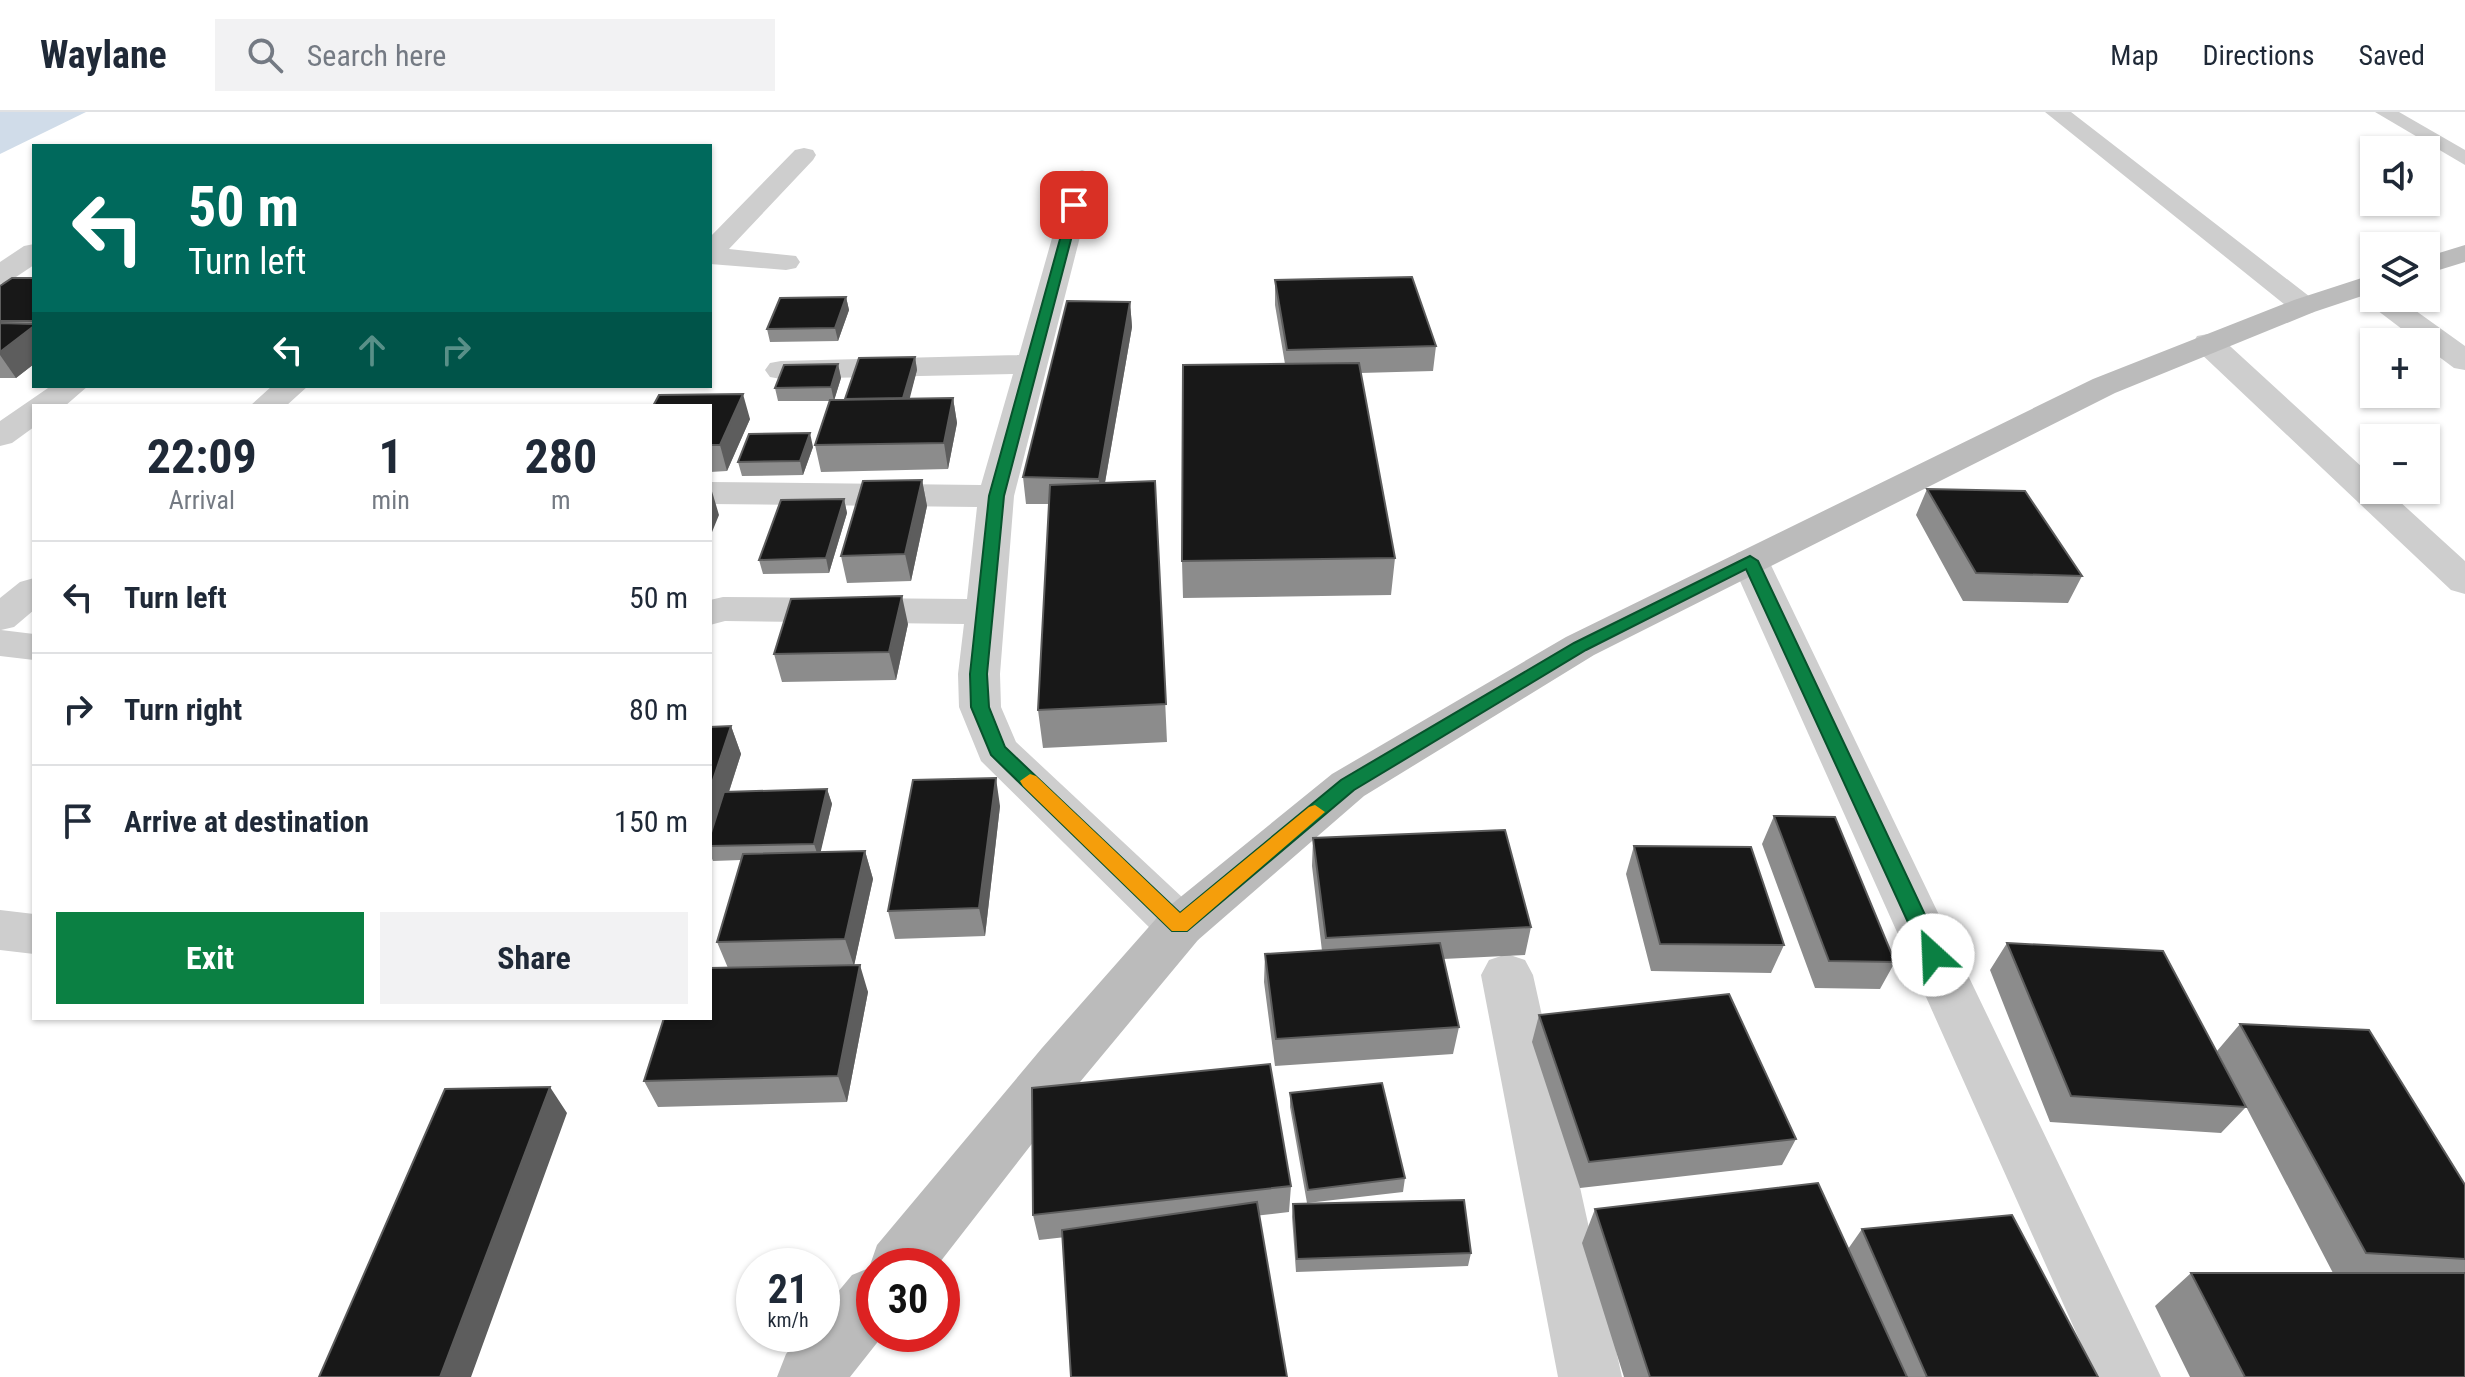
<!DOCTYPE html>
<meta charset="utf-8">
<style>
:root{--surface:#fff;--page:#f2f2f3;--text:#1f2937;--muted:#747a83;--line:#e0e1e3;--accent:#0b8043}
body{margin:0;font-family:"Roboto Condensed",sans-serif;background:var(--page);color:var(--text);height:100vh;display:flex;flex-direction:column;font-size:30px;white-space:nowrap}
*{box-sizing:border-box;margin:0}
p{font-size:26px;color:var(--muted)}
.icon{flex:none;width:44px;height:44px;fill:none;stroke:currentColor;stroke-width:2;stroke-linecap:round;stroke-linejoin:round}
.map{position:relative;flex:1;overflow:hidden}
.sheet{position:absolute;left:32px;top:292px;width:680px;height:616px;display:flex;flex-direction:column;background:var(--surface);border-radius:0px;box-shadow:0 2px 6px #0004}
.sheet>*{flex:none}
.banner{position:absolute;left:32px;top:32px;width:680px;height:244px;border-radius:0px;box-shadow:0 2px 6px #0004;background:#00695c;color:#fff;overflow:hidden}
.fabs{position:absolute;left:2360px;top:24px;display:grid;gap:16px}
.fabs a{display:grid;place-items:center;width:80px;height:80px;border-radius:0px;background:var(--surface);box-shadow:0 2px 6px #0004;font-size:40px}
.speed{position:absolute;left:736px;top:1136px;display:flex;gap:16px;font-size:40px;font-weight:700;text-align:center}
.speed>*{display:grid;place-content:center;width:104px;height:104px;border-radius:50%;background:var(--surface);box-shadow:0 2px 6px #0004;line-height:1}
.speed small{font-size:20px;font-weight:400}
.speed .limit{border:12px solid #d22;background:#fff;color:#111}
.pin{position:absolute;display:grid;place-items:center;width:68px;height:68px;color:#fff;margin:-34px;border-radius:16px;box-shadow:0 4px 12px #0006}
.me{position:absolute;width:88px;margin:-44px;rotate:335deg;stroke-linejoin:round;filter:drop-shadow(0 0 6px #0008)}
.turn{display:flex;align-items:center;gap:28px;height:168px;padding:0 24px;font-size:36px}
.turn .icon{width:104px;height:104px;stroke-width:2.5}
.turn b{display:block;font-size:56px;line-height:68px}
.lanes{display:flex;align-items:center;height:76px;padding:0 24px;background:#0003;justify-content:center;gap:40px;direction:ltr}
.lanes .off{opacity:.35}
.eta{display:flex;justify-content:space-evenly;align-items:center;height:136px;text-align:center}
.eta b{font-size:48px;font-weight:700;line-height:56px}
.primary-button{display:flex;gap:16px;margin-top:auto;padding:16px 24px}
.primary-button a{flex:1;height:92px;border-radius:0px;background:var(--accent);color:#fff;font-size:32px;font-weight:700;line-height:92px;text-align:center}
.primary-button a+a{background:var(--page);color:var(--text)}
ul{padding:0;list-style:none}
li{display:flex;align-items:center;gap:24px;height:112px;padding:0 24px;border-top:2px solid var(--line)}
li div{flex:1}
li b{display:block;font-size:30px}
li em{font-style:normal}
header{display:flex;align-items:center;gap:48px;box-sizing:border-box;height:112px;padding:0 40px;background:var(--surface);border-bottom:2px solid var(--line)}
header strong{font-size:38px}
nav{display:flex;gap:44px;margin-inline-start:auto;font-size:28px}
.search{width:560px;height:72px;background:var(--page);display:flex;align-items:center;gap:20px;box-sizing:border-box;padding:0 28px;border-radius:0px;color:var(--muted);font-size:30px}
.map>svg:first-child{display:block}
</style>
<header>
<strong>Waylane</strong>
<div class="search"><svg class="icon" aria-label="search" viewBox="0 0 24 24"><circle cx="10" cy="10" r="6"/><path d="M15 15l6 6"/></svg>Search here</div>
<nav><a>Map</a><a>Directions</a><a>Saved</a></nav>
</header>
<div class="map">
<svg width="2465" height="1265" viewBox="0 0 2465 1265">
<rect width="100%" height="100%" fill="#fff"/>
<path fill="#d0dce9" d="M 0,0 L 86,0 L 0,42 Z"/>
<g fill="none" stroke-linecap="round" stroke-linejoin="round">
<path fill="#cecece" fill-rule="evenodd" d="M 2375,0 L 2399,0 L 2465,38 L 2465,53 Z"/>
<path fill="#cecece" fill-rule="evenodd" d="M 2045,0 L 2071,0 L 2314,188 L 2319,194 L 2314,200 L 2304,203 L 2294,200 Z
M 804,36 L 813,38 L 816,43 L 813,48 L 729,137 L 796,144 L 800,150 L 796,156 L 786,158 L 710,152 L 710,125 L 795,38 Z
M 1082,58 L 1091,61 L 1095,66 L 1014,384 L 1000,562 L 1001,595 L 1016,630 L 1198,800 L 1205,814 L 1198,828 L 1180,834 L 1162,828 L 981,649 L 959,595 L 958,562 L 964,512 L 725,509 L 710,513 L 710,488 L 723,485 L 967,487 L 977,395 L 710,392 L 710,370 L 981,373 L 1013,262 L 781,267 L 770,265 L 765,258 L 770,251 L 781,249 L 1019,243 L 1069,66 L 1073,61 Z
M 34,132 L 34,153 L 10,169 L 0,172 L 0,150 L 24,134 Z
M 2374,178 L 2374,186 L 2398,186 L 2465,234 L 2465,258 L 2454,256 L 2426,235 L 2426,230 L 2419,230 L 2369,192 L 2364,186 Z
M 2208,222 L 2219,224 L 2374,366 L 2374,378 L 2387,378 L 2465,449 L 2465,482 L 2451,478 L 2197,238 L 2193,231 L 2197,224 Z
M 51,274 L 88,274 L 65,294 L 34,294 L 34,315 L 12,331 L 0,334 L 0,309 Z
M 272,274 L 308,274 L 286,294 L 250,294 Z
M 1750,438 L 1763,441 L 1769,449 L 2161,1265 L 2096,1265 L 1731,449 L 1737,441 Z
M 34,466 L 34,498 L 14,515 L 1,518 L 34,522 L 34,548 L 0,544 L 0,486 L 20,470 Z
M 0,798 L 34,802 L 34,842 L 0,838 Z
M 1507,842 L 1525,848 L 1533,863 L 1622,1265 L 1558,1265 L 1481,863 L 1489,848 Z"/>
<path fill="#bbb" fill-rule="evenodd" d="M 2465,133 L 2465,150 L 2426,162 L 2426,145 Z
M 2374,162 L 2374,180 L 2314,200 L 2115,281 L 1594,543 L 1364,684 L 1198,828 L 1080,970 L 937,1154 L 874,1154 L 874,1222 L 884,1222 L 850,1265 L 777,1265 L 786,1242 L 803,1222 L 822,1222 L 822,1199 L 852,1163 L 869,1156 L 877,1133 L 1042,936 L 1162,800 L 1332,662 L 1566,525 L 2093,267 L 2294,188 Z"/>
</g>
<path fill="#8c8c8c" d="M 34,166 L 34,252 L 16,266 L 0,266 L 0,174 Z
M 1275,168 L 1436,234 L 1433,259 L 1360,261 L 1395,446 L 1391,483 L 1183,486 L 1182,449 L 1285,252 L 1275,193 Z
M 846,185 L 849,198 L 838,229 L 770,230 L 767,217 Z
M 1130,190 L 1132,215 L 1105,371 L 1155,369 L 1167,630 L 1043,636 L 1038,598 L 1049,392 L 1026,392 L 1023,365 Z
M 915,245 L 917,258 L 909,286 L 953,286 L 957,311 L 948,357 L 821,360 L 815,333 L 830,289 L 778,289 L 775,276 L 838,252 L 841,266 L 834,288 L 845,287 Z
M 710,294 L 750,307 L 727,359 L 710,360 Z
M 813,335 L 803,363 L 742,364 L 738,350 Z
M 922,368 L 927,394 L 911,469 L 847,471 L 841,444 Z
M 1927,377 L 2082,464 L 2068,491 L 1963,489 L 1916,403 Z
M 844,387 L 847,401 L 829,461 L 763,462 L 759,448 Z
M 908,512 L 896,568 L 782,570 L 774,542 Z
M 731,614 L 741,642 L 729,680 L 827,677 L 832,692 L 820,740 L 865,739 L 873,767 L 854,853 L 868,880 L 847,990 L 658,995 L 644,969 L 728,856 L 717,830 L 741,748 L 713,749 L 710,742 L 710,615 Z
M 1000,694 L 985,824 L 895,827 L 888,799 Z
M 1774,704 L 1895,850 L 1880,877 L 1815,876 L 1762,732 Z
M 1313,726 L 1531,815 L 1525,843 L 1443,847 L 1459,915 L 1453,942 L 1275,954 L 1264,870 L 1265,842 L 1322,839 L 1312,754 Z
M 1634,734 L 1784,833 L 1771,861 L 1651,859 L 1626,762 Z
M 2007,831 L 2246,995 L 2221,1021 L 2050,1010 L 1990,858 Z
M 1539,903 L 1796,1027 L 1782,1053 L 1580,1076 L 1532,930 Z
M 2240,912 L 2465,1073 L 2465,1265 L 2190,1265 L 2155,1194 L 2191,1161 L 2333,1161 L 2217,939 Z
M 1290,981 L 1405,1066 L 1403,1080 L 1307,1091 L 1290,995 Z
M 1291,1074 L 1289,1100 L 1039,1128 L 1033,1103 Z
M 1293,1092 L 1471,1141 L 1468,1154 L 1296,1160 L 1292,1105 Z
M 1595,1097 L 1848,1137 L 1862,1117 L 2098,1265 L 1624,1265 L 1582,1131 Z"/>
<path fill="#5d5d5d" d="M 846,185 L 849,198 L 838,229 L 835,216 Z
M 1130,190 L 1132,215 L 1101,393 L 1099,367 Z
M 34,214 L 34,252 L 16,266 L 0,243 L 0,240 Z
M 915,245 L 917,258 L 906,301 L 903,287 Z
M 838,252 L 841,266 L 834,289 L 831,275 Z
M 743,282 L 750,307 L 727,359 L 720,333 Z
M 953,286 L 957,311 L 948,357 L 944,331 Z
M 810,321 L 813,335 L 803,363 L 800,349 Z
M 922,368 L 927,394 L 911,469 L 905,442 Z
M 711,376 L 719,403 L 710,425 L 710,378 Z
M 844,387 L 847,401 L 829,461 L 826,446 Z
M 902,484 L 908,512 L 896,568 L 889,540 Z
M 731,614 L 741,642 L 711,735 L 710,677 Z
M 996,666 L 1000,694 L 985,824 L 979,796 Z
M 827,677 L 832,692 L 819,747 L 814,732 Z
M 865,739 L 873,767 L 854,854 L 845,827 Z
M 860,853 L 868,880 L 847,990 L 838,964 Z
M 550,975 L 567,1001 L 471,1265 L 440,1265 Z"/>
<path fill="#181818" stroke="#5d5d5d" stroke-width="2" d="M 1412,165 L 1436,234 L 1287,238 L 1275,168 Z
M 12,166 L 34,166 L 34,209 L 0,209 L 0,174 Z
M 846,185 L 835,216 L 767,217 L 780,186 Z
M 1067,189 L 1130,190 L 1099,367 L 1023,365 Z
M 0,211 L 34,212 L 34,214 L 0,240 Z
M 915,245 L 903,286 L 845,287 L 859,246 Z
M 1359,251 L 1395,446 L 1182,449 L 1183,253 Z
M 838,252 L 831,275 L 775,276 L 784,253 Z
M 743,282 L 720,333 L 710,333 L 710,294 L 653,294 L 659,283 Z
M 953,286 L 944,331 L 815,333 L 830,288 Z
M 810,321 L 800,349 L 738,350 L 749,322 Z
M 922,368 L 905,442 L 841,444 L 863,369 Z
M 1155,369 L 1166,592 L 1038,598 L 1050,373 Z
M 1927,377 L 2025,379 L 2082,464 L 1976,461 Z
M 844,387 L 826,446 L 759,448 L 781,388 Z
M 902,484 L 889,540 L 774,542 L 791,487 Z
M 731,614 L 710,677 L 710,615 Z
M 996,666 L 979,796 L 888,799 L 913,668 Z
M 827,677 L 814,732 L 710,734 L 710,724 L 724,680 Z
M 1774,704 L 1835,705 L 1895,850 L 1829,849 Z
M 1505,718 L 1531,815 L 1326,826 L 1313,726 Z
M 1634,734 L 1751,735 L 1784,833 L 1660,832 Z
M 865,739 L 845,827 L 717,830 L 743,742 Z
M 1440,831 L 1459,915 L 1276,927 L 1265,842 Z
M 2007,831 L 2163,839 L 2246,995 L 2071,984 Z
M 860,853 L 838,964 L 644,969 L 664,906 L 710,906 L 710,856 Z
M 1729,882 L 1796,1027 L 1589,1050 L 1539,903 Z
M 2240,912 L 2369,918 L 2465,1073 L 2465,1147 L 2366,1141 Z
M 1270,952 L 1291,1074 L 1033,1103 L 1032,976 Z
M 1382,971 L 1405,1066 L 1308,1078 L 1290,981 Z
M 550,975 L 440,1265 L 319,1265 L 445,977 Z
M 1818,1071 L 1907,1265 L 1650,1265 L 1595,1097 Z
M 1464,1088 L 1471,1141 L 1297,1147 L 1293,1092 Z
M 1257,1090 L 1287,1265 L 1071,1265 L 1062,1118 Z
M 2012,1103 L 2098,1265 L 1927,1265 L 1862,1117 Z
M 2191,1161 L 2465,1161 L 2465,1265 L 2245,1265 Z"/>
<path fill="#0b8043" stroke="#07532c" stroke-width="2" d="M 1070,91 L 1080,93 L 1004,384 L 987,562 L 989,595 L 1005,635 L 1180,801 L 1341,668 L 1574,531 L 1750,444 L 1758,449 L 1944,843 L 1941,849 L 1933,851 L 1926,849 L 1923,843 L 1746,457 L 1586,538 L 1354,678 L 1187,819 L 1172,819 L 991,643 L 971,595 L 970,562 L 989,384 Z"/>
<path fill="#f59e0b" d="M 1030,662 L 1036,664 L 1180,801 L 1309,695 L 1315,693 L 1325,700 L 1187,819 L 1172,819 L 1023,674 L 1020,669 Z"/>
</svg>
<div class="fabs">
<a><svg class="icon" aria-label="sound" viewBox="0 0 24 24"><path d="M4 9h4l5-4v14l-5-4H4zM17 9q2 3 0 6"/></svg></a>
<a><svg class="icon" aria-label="layers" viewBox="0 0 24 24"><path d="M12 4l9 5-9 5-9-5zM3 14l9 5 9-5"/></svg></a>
<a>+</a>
<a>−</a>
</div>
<div class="speed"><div>21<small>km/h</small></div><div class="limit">30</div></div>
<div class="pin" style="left:1074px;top:93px;background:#d93025"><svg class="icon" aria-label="arrive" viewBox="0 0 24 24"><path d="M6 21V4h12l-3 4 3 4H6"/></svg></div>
<svg class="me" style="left:1933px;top:843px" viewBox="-20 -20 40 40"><circle r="19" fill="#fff"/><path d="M0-13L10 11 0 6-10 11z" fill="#0b8043"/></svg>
<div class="banner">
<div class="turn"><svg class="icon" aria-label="left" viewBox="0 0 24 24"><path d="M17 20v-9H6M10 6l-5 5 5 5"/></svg><div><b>50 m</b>Turn left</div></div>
<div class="lanes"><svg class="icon" aria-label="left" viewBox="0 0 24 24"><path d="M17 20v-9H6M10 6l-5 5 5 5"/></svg><svg class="icon off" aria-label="ahead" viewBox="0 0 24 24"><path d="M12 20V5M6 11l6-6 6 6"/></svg><svg class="icon off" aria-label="right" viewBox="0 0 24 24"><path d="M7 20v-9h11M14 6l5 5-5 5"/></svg></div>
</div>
<section class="sheet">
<div class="eta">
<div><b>22:09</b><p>Arrival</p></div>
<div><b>1</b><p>min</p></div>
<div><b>280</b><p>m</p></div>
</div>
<ul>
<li><svg class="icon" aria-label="left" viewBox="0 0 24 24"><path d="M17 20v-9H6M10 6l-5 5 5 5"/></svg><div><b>Turn left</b></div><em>50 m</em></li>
<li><svg class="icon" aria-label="right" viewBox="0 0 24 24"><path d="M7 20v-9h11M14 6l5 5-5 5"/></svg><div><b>Turn right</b></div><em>80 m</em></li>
<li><svg class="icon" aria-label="arrive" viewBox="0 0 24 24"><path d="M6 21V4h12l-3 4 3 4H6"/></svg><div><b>Arrive at destination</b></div><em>150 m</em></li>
</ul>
<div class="primary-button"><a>Exit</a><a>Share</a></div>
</section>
</div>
